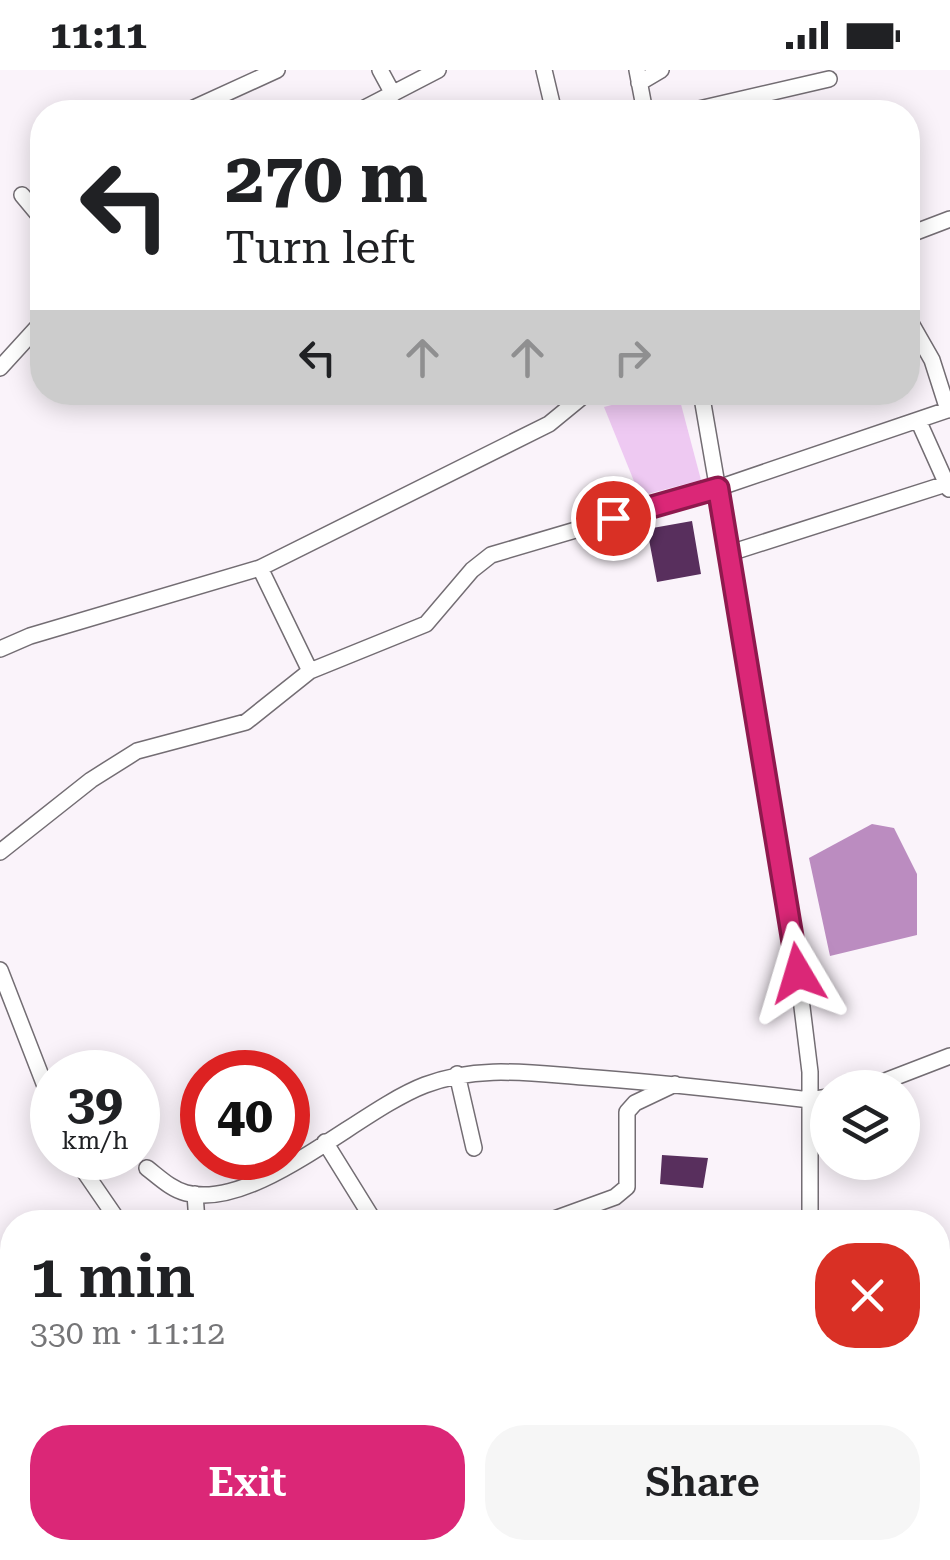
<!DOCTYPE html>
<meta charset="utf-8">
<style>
:root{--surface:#fff;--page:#f6f6f6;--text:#202124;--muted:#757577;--accent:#db2777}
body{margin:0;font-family:"Roboto Serif",serif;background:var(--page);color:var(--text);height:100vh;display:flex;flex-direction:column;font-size:38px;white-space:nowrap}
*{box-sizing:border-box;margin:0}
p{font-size:32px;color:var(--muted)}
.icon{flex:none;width:55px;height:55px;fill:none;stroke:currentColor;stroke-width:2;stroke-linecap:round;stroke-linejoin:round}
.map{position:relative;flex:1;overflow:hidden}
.side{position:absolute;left:0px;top:1140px;width:950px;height:350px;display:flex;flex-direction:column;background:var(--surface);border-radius:40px 40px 0 0;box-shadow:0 5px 25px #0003}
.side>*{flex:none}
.banner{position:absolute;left:30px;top:30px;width:890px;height:305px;border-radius:40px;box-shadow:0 5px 25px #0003;background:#fff;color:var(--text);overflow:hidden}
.fabs{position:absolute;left:810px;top:1000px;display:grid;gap:20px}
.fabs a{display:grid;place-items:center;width:110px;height:110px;border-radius:50%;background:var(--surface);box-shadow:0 5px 25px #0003;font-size:50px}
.speed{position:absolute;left:30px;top:980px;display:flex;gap:20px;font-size:50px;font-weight:700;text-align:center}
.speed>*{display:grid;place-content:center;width:130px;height:130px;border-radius:50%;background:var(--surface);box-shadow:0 5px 25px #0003;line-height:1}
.speed small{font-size:25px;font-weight:400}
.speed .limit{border:15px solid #d22;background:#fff;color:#111}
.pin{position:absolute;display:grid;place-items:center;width:85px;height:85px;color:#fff;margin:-42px;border:5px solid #fff;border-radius:50%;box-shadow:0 2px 10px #0007}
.me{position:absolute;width:110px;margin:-55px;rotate:353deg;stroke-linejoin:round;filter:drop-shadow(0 0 8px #0008)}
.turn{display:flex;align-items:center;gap:35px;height:210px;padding:0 30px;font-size:45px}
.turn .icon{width:130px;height:130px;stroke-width:2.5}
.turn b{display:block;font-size:70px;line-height:85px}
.lanes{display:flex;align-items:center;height:95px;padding:0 30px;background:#0003;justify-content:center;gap:50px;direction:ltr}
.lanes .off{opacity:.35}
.round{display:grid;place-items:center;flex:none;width:105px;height:105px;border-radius:40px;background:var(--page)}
.head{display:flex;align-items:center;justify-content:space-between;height:170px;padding:0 30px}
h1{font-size:60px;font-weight:600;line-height:75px}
.primary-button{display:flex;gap:20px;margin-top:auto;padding:20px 30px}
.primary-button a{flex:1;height:115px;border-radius:40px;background:var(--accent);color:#fff;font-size:40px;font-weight:600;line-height:115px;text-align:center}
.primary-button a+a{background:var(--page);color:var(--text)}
.status{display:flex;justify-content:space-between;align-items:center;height:70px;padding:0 50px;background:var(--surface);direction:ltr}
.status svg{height:28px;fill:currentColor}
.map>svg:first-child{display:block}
</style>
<div class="status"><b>11:11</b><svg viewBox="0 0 49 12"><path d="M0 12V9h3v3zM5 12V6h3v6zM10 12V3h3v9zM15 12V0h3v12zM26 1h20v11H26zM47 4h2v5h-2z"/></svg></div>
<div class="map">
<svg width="950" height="1490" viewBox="0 0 950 1490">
<rect width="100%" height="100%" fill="#faf3fa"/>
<path fill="#eec9f2" d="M 657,323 L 678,323 L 701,410 L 640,426 L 604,337 Z"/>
<path fill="#bb8cc0" d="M 872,754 L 894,758 L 917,804 L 917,865 L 830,886 L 809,788 Z"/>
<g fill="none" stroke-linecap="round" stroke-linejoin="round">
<path stroke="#bb8cc0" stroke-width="12" d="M 0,1449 L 12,1453
M 90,1478 L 131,1490"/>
</g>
<path fill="#582f5d" d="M 692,451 L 701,504 L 657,512 L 647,459 Z
M 662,1085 L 708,1088 L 703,1118 L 660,1114 Z"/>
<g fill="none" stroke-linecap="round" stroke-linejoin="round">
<g stroke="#736d73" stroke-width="18">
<path id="minor" d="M 380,0 L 393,24
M 544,0 L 554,42
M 637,0 L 645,42
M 639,13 L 661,0
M 185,42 L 277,0
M 357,42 L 438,0
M 686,42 L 829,9
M 22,125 L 42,149
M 908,165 L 950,149
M 908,248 L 932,290 L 948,340
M 0,298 L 42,252
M 701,322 L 789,831 L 810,1002 L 810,1152
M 918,350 L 949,419
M 730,483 L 946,414
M 260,498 L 310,601
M 0,579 L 30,566 L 260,498 L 549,354 L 588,322
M 0,782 L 91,710 L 137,681 L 246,652 L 310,601 L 426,554 L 472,500 L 491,485 L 718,418 L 950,339
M 0,900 L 52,1034
M 457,1004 L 474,1078
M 867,1018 L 950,986
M 325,1072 L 374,1151
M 75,1088 L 119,1152
M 147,1098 C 160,1108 171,1119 186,1123 C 256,1141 359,1040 425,1015 C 477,995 529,1003 583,1007 C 659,1012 734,1021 810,1030 L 828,1027
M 195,1124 L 197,1152
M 546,1152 L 615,1127 L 627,1117 L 627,1042 L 635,1033 L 675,1014
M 938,1202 L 950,1197
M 0,1233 L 12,1225
M 0,1486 L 13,1490
M 632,1490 L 633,1478
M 738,1490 L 746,1478
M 758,1490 L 760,1478"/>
</g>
<use href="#minor" stroke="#fff" stroke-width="15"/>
</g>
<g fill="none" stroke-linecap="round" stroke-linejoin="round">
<g stroke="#8e194d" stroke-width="25">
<path id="route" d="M 613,448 L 718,418 L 798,903"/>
</g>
<use href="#route" stroke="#db2777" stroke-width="18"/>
</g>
</svg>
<div class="fabs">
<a><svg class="icon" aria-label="layers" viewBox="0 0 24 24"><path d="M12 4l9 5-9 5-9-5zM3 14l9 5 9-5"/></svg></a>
</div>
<div class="speed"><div>39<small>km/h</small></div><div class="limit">40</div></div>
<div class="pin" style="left:613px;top:448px;background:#d93025"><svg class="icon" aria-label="arrive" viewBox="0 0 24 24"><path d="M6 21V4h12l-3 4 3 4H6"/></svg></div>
<svg class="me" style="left:798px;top:903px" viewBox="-20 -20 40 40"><path d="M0-17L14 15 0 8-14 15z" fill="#db2777" stroke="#fff" stroke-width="4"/></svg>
<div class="banner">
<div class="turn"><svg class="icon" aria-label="left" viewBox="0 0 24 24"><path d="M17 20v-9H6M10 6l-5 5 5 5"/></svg><div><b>270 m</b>Turn left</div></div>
<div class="lanes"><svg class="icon" aria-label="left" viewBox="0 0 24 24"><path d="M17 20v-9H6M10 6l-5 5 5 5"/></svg><svg class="icon off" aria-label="ahead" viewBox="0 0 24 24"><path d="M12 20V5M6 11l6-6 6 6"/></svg><svg class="icon off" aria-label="ahead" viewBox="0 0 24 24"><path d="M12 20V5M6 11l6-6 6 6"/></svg><svg class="icon off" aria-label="right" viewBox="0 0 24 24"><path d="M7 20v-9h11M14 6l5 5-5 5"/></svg></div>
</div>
<section class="side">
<div class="head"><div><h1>1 min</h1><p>330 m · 11:12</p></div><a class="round" style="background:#d93025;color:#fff"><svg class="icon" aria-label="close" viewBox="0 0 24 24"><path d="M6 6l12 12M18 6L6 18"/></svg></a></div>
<div class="primary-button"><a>Exit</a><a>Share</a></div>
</section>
</div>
